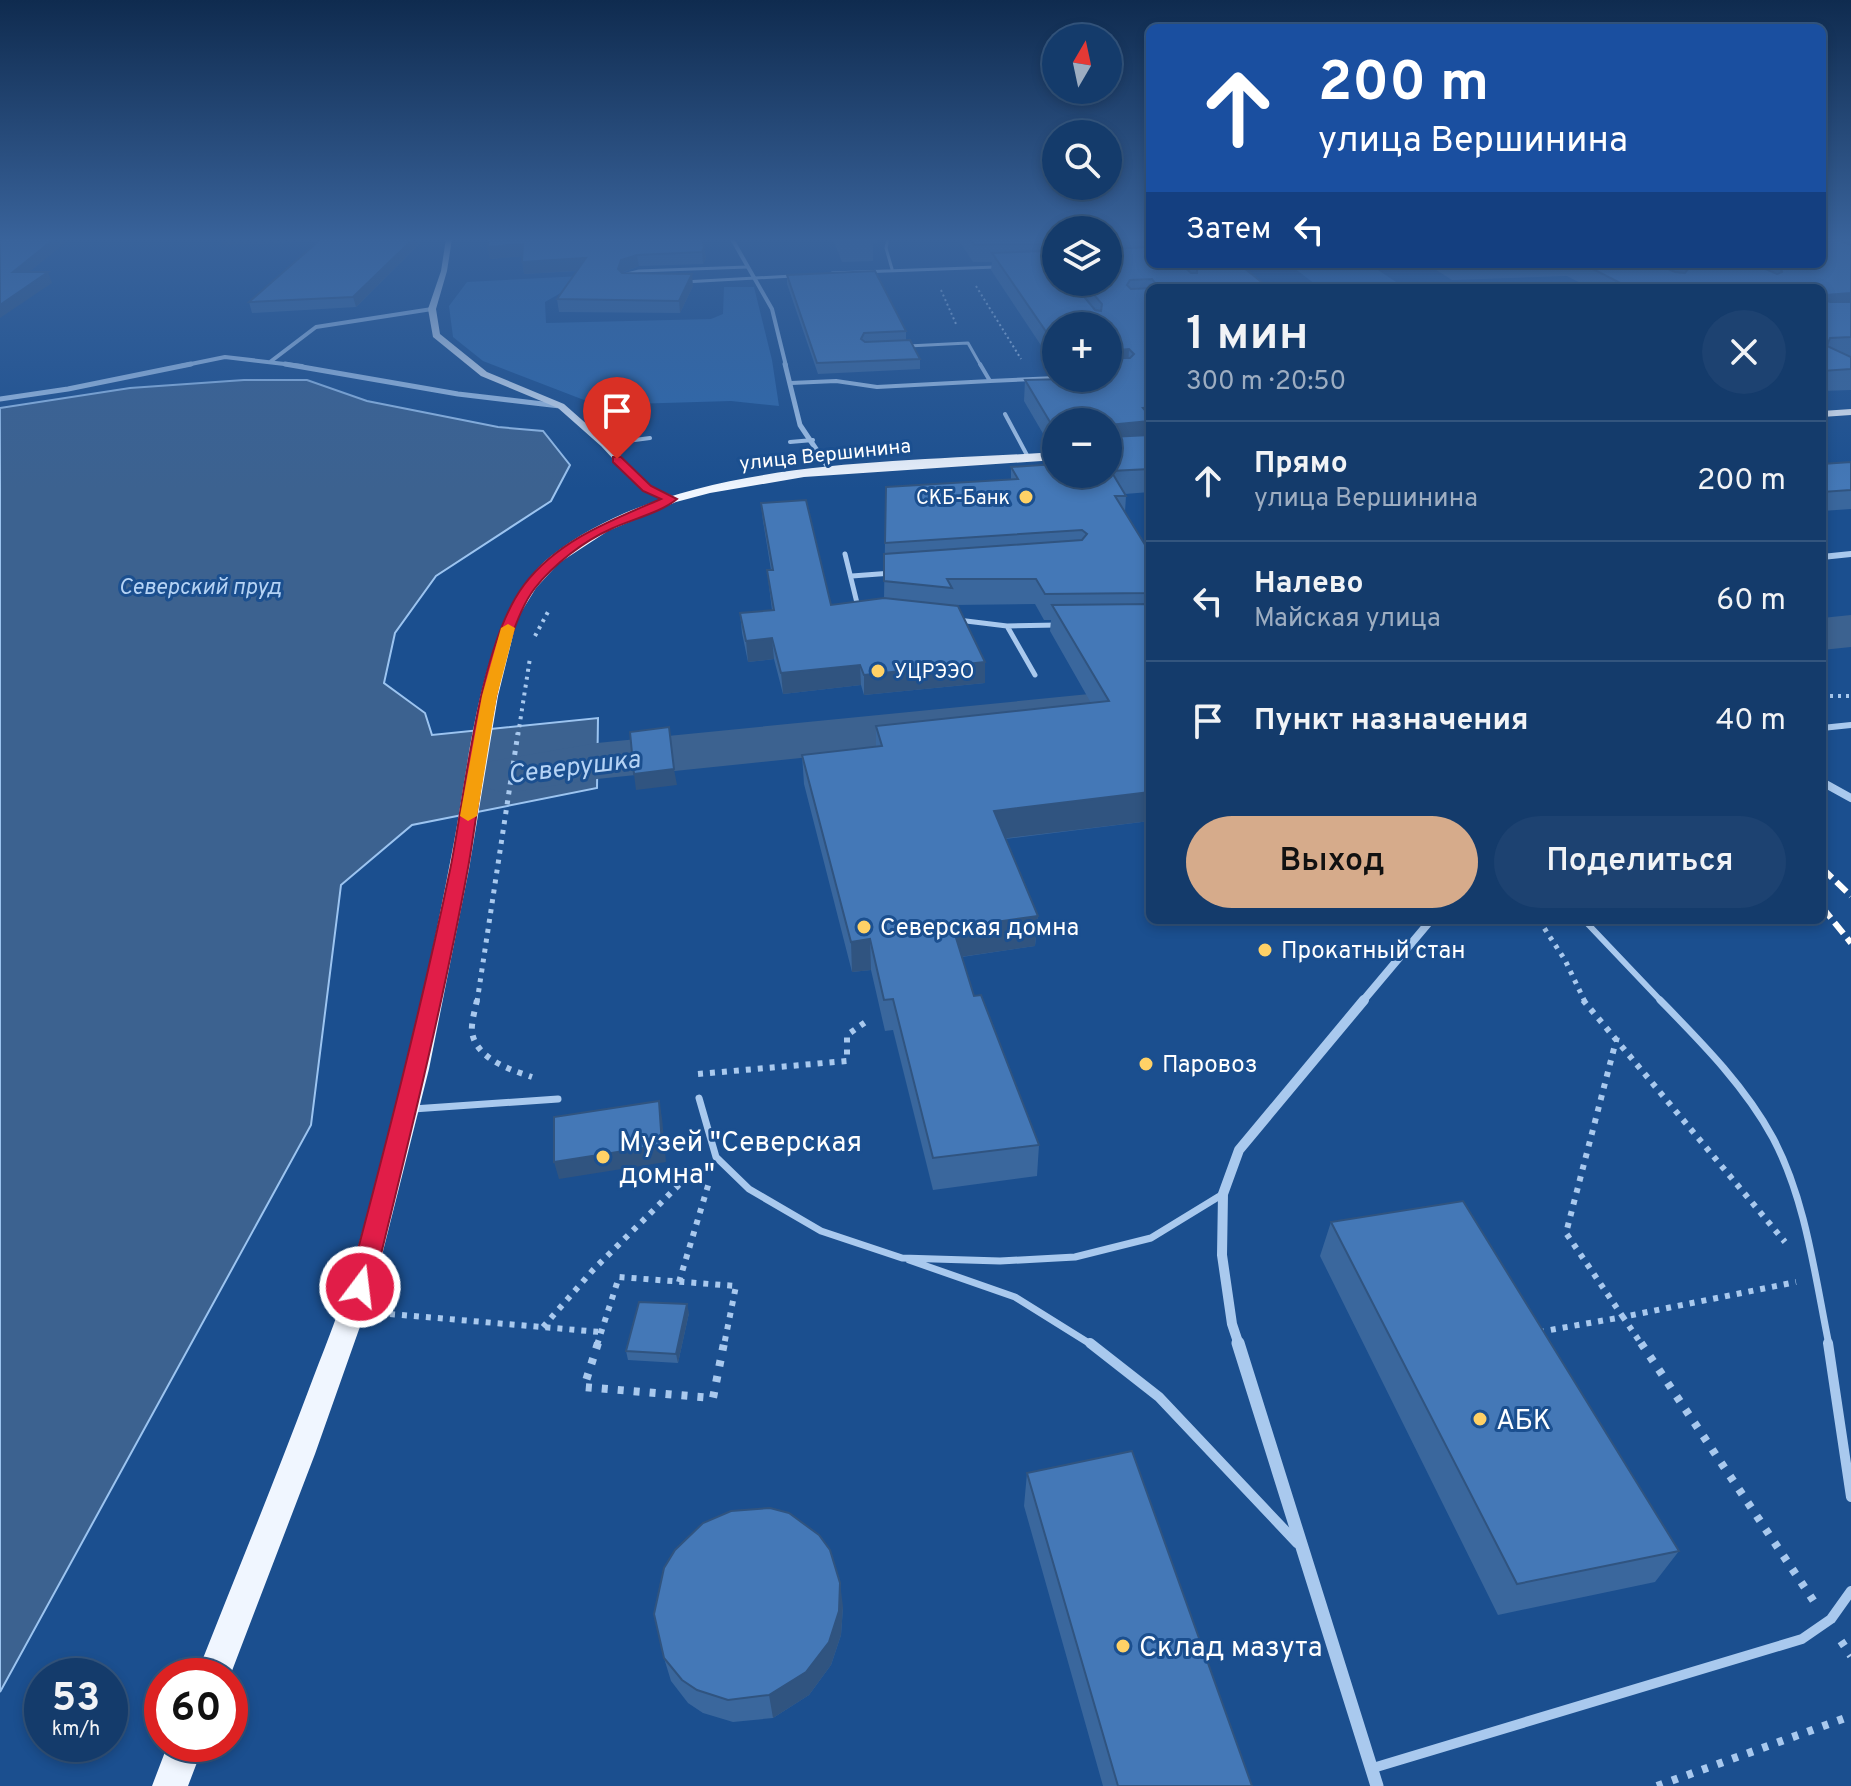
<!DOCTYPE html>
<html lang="ru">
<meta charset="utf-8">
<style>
:root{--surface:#143b6b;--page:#1d4271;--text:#f1f3f6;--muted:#9dadc1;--line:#33557e;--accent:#d6ab8b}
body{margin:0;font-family:Overpass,sans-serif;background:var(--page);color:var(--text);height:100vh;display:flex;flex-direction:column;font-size:30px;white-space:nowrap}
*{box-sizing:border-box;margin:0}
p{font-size:26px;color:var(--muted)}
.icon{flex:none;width:44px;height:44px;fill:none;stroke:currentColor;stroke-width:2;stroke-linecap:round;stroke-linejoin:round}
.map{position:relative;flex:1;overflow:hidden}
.details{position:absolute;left:1146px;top:284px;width:680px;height:640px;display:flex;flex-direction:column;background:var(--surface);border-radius:12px;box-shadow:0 4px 12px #0003,0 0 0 2px var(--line)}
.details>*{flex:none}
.guide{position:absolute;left:1146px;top:24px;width:680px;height:244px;border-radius:12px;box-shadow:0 4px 12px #0003,0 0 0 2px var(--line);background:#1a4fa0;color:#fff;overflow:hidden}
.needle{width:52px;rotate:9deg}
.controls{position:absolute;left:1042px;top:24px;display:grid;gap:16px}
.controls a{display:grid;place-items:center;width:80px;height:80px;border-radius:50%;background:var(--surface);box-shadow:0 4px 12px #0003,0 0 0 2px var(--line);font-size:40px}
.speed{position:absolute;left:24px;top:1658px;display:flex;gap:16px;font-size:40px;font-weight:700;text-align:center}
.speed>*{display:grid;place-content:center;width:104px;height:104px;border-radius:50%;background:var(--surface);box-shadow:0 4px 12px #0003,0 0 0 2px var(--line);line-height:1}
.speed small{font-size:20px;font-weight:400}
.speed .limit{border:12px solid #d22;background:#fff;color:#111}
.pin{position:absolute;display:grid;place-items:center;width:68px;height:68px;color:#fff;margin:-82px -34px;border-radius:50% 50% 50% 0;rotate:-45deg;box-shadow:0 0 8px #0007}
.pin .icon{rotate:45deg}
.me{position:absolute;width:88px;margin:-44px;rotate:15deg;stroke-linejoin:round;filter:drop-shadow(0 0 6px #0008)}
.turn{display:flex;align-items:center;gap:28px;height:168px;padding:0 40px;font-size:36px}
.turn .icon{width:104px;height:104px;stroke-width:2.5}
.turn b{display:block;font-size:56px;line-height:68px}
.then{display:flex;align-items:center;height:76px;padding:0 40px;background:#0003;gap:16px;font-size:30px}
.round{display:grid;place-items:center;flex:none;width:84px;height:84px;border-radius:42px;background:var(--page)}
.head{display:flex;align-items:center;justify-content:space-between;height:136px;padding:0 40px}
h1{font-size:48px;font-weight:600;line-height:60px}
.button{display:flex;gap:16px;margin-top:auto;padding:16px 40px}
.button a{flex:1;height:92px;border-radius:48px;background:var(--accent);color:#111;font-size:32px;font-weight:600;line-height:92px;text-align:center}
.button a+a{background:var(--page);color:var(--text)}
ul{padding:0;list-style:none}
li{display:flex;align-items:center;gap:24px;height:120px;padding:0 40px;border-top:2px solid var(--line)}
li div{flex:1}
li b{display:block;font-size:30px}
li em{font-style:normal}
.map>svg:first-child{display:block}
</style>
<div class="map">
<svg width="1851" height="1786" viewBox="0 0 1851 1786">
<rect width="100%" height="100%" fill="#1b4f8f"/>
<path fill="#2e69ad" d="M 1289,264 L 1369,264 L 1405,288 L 1320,288 Z
M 602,275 L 578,283 L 545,302 L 546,323 L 711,319 L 723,314 L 724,287 L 754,287 L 772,360 L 779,406 L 731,401 L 597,405 L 483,361 L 453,337 L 449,306 L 467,282 Z"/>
<path fill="#3c6290" stroke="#9cc4f0" stroke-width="2" d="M 244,380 L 307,380 L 367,401 L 498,427 L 543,431 L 570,465 L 551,501 L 436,576 L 395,633 L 384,683 L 425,713 L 432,735 L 598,718 L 597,788 L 412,825 L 341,885 L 311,1125 L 0,1692 L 0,408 L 130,388 Z"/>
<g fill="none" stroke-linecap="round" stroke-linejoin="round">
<path fill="#3c6290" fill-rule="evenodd" d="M 1851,615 L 1851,647 L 1822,650 L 1822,618 Z
M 1150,688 L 1150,722 L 597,779 L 507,793 L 486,788 L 477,775 L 486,762 L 597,743 Z"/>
<path stroke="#a9c9ee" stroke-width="2" stroke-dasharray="2 3" stroke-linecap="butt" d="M 976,286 L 1021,359
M 941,290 L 956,324"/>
<path stroke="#a9c9ee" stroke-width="4" stroke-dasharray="3 5" stroke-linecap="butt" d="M 535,636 L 549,610
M 1822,696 L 1851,696
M 518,735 L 530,658"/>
<path stroke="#a9c9ee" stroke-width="5" stroke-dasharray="4 6" stroke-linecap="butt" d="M 1539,920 L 1565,960 L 1585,1002
M 477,1002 L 518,733"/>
<path stroke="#a9c9ee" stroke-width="6" stroke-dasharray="5 7" stroke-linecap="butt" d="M 477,1000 C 475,1010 471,1023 472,1032 C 476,1059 511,1070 532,1077
M 1583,1000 L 1785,1242
M 1617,1037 L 1566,1233 L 1623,1317 L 1796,1282
M 698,1074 L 847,1061 L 847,1035 L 867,1021
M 679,1282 L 710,1179
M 390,1314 L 600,1332
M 543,1327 L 593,1270 L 697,1167
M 1539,1332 L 1623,1317 L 1642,1345
M 597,1345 L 619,1277 L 736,1286 L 724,1345"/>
<path stroke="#a9c9ee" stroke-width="8" stroke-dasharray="6 10" stroke-linecap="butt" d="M 598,1343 L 584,1387 L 713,1398 L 724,1343
M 1641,1343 L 1815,1603
M 1841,1641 L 1851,1656
M 1657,1786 L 1851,1716"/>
<path stroke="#a9c9ee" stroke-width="3" d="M 888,239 L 886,248 L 892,269
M 832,273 L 996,267
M 625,278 L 627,274 L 639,271 L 747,267
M 684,282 L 793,276
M 908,346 L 968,343 L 981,366"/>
<path stroke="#a9c9ee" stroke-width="4" d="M 990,381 L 1056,378
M 791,383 L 836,381 L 877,387 L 990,381 L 980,364
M 1005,414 L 1028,457
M 790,442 L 813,440
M 604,444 L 650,438"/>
<path stroke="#a9c9ee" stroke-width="5" d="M 845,554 L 858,607
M 852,576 L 892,573
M 958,620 L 1007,626 L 1058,625
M 1007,626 L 1035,675"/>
<path stroke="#a9c9ee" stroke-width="6" d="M 1584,920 L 1662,1002"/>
<path stroke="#a9c9ee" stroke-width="7" d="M 1660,1000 C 1701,1042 1745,1086 1773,1138 C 1806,1200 1815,1277 1829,1345
M 699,1098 L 716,1157 L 749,1189 L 821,1231 L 902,1258 L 1000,1261 L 1075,1257 L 1151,1238 L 1223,1194
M 413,1109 L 558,1099
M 909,1260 L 1015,1297 L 1092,1345"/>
<path stroke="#a9c9ee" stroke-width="10" d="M 1090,1343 L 1159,1397 L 1297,1543
M 1828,1343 L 1851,1497
M 1373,1768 L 1802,1639 L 1831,1619 L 1851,1591"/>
<path stroke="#a9c9ee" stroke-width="4" d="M 732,239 L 772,309 L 786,366
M 270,362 L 316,327 L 432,309
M 181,366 L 225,357 L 302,366"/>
<path stroke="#a9c9ee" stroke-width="5" d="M 285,364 L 458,394 L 560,406
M 785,364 L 800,425 L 830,470
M 0,399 L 68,389 L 191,364"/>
<path stroke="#a9c9ee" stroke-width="6" d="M 1822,557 L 1851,554
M 1822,728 L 1851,725"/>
<path stroke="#a9c9ee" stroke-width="8" d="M 1822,782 L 1851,798
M 1362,1002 L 1431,920"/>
<path stroke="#a9c9ee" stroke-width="10" d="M 1239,1345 L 1232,1324 L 1222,1255 L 1223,1194 L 1239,1150 L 1364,1000"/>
<path stroke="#a9c9ee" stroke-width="13" d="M 1238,1343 L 1377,1786"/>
<path fill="#d6e6fa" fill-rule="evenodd" d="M 446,239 L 452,239 L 447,271 L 436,309 L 440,334 L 487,372 L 564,404 L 607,442 L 651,487 L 675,497 L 675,501 L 667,501 L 643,491 L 601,446 L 558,408 L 481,376 L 433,337 L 428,309 L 441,271 Z"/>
<path fill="#f0f6ff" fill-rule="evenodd" d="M 1851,409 L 1851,415 L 1822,417 L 1822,411 Z
M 1056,452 L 1056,460 L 804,477 L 710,493 L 676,502 L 608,531 L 559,563 L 536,588 L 517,619 L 498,696 L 469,869 L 429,1069 L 374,1287 L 315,1454 L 230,1676 L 196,1676 C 234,1580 273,1485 309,1389 C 322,1354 337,1319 347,1284 C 391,1139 426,991 454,842 C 470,759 481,611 551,556 C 678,456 901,463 1056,452 Z
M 168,1744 L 204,1744 L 188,1786 L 152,1786 Z"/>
<path stroke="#fff" stroke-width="6" stroke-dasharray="14 6" stroke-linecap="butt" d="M 1822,868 L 1851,896
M 1822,907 L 1851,943"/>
</g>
<path fill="#3a679d" d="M 221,239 L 424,239 L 356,307 L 252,313 L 249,302 L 320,241 L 223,245 Z
M 702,239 L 706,258 L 703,264 L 639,266 L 622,273 L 693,286 L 680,313 L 559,312 L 557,299 L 577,271 L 524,274 L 522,256 L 490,259 L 488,247 Z
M 833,239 L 876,239 L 877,243 L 873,243 L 873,261 L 842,262 Z
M 958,239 L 1056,239 L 1056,282 L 1108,282 L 1108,239 L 1150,239 L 1150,264 L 1239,264 L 1150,288 L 1150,492 L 1125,494 L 1126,496 L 1125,512 L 1150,557 L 1150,821 L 1005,839 L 1038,916 L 1035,946 L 962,957 L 974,996 L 1039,1145 L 1037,1176 L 933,1190 L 893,1030 L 885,1031 L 871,970 L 852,972 L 804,784 L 802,755 L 876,747 L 876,726 L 1091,703 L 1050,631 L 1051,620 L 1044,620 L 1035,604 L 952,605 L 985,683 L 864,695 L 861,685 L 783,694 L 774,659 L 748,662 L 742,633 L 740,613 L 772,610 L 767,570 L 771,570 L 763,521 L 761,503 L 831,605 L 884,598 L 886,487 L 1011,480 L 1011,467 L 1108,474 L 1056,422 L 1056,450 L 1052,449 L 1024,401 L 1025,380 L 1108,378 L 1056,326 L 1056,368 L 991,270 L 992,262 L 973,262 Z
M 1822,239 L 1851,239 L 1851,390 L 1822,391 L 1822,288 L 1590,288 L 1567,276 L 1452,280 L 1427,264 L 1822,264 Z
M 787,275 L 906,331 L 906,340 L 920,359 L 920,369 L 818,374 L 787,284 Z
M 1851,462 L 1851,509 L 1822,511 L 1822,464 Z
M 1331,1222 L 1679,1551 L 1655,1582 L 1498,1615 L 1320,1256 Z
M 689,1313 L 678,1363 L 628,1360 L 626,1351 Z
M 1027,1473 L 1252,1786 L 1103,1786 L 1024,1506 Z
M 843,1607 L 841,1635 L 831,1665 L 809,1695 L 773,1718 L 733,1722 L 703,1713 L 688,1703 L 671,1681 L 664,1658 Z"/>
<path fill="#305480" d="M 54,239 L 70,239 L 17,282 L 13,272 Z
M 221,239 L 334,239 L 334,240 L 223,245 Z
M 413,239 L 424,239 L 356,307 L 353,297 Z
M 523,244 L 525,256 L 490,259 L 488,247 Z
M 704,247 L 706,258 L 703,264 L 702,252 Z
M 637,255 L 639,266 L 623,272 L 620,281 L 618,269 L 621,260 Z
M 586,258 L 588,270 L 524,274 L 522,262 Z
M 48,272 L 52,283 L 0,318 L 0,305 Z
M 692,274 L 693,286 L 680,313 L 679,301 Z
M 1851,293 L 1851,312 L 1822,314 L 1826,295 Z
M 1129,349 L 1128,369 L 1108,372 L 1108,351 Z
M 1150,421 L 1150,443 L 1108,447 L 1108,425 Z
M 772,638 L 774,659 L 748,662 L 746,641 Z
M 985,662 L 985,683 L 864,695 L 864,675 Z
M 860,665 L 861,685 L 783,694 L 781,673 Z
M 674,769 L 677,785 L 636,790 L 634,774 Z
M 1150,792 L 1150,821 L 992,840 L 994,811 Z
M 1038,916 L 1035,946 L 953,958 L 953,928 Z
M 870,939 L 871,970 L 852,972 L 851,942 Z
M 659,1101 L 662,1118 L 666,1162 L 559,1179 L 554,1162 Z
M 687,1304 L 689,1313 L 678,1363 L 676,1354 Z
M 840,1583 L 843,1607 L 841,1635 L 831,1665 L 809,1695 L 773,1718 L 769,1695 Z"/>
<path fill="#4478b7" stroke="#305480" stroke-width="2" fill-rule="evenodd" d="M 0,239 L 54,239 L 13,272 L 48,272 L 0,305 Z
M 321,239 L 413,239 L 353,297 L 249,302 Z
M 488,239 L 702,239 L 704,247 L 702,252 L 637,255 L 621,260 L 618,269 L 622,273 L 692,274 L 679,301 L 557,299 L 586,258 L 522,262 L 523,244 L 488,247 Z
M 970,239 L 1056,239 L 1056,244 L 974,245 Z
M 1822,239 L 1836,239 L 1851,245 L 1851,293 L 1826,295 L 1825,300 L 1830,302 L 1851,302 L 1851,337 L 1830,338 L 1827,346 L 1851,357 L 1851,369 L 1822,371 L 1822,288 L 1630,288 L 1583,264 L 1658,264 L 1675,272 L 1685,273 L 1688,269 L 1678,264 L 1754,264 L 1777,274 L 1782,272 L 1780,266 L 1776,264 L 1822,264 Z
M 1150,247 L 1150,264 L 1181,264 L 1191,273 L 1197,273 L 1197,267 L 1194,264 L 1239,264 L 1269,288 L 1150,288 L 1150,407 L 1143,408 L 1150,416 L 1150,421 L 1108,425 L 1108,422 L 1056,422 L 1056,427 L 1053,427 L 1025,380 L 1108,378 L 1108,358 L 1130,358 L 1134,354 L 1129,349 L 1108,351 L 1108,326 L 1056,326 L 1056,346 L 992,253 L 1046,251 L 1056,261 L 1056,282 L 1072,282 L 1095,310 L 1101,311 L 1102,304 L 1083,282 L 1108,282 L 1108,248 L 1110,249 ZM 1152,279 L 1156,284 L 1153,288 L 1131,289 L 1127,285 L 1130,280 Z
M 875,271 L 906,331 L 864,333 L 861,339 L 865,342 L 910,340 L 920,359 L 817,363 L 787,275 Z
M 1108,435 L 1110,437 L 1150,435 L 1150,469 L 1111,471 L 1126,496 L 1115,496 L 1147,548 L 1150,557 L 1150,593 L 1045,594 L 1036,579 L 947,579 L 952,588 L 884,581 L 884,554 L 1082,540 L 1087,534 L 1082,530 L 885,543 L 886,487 L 1018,479 L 1011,467 L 1056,464 L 1056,474 L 1108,474 Z
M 1851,462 L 1851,490 L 1822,492 L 1822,464 Z
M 806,500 L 831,605 L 884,598 L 958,606 L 985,662 L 864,675 L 860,665 L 781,673 L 772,638 L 746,641 L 740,613 L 774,610 L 767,570 L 773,570 L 761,503 Z
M 1150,604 L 1150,792 L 994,811 L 1038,916 L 953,928 L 974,996 L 981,995 L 1039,1145 L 933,1158 L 893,999 L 884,1000 L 870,939 L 851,942 L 802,755 L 882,746 L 876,726 L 1109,701 L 1052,605 Z
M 669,727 L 674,769 L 634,774 L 630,732 Z
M 659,1101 L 662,1145 L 554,1162 L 554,1117 Z
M 1463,1201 L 1679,1551 L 1517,1584 L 1331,1222 Z
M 639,1302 L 687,1304 L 676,1354 L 626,1351 Z
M 1132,1451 L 1252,1786 L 1118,1786 L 1027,1473 Z
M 770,1508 L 789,1513 L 819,1535 L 830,1550 L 840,1583 L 839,1611 L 829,1642 L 806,1672 L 769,1695 L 728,1700 L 697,1690 L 682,1680 L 664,1658 L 654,1614 L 664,1568 L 675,1550 L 703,1523 L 731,1511 Z"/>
<linearGradient id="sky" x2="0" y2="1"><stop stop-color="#0f2b4f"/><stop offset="0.49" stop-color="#39639b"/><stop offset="1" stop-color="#39639b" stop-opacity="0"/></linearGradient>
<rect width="1851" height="489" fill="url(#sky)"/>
<path fill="#e11d48" stroke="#92132f" stroke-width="2" d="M 613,457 L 621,457 L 651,486 L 677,499 C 660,513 632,519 611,529 C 584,541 554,564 535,588 C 494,641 481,798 468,868 C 442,1009 407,1148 373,1287 L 369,1294 L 360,1298 L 352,1294 L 348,1287 C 385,1148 421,1010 450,870 C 466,792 478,646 524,585 C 558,540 612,520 661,499 L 643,491 L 613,462 Z"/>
<path fill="#f59e0b" d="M 508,624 L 515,628 L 497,696 L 477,816 L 468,821 L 460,816 L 482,696 L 501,628 Z"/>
<g fill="#ffd166" stroke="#1b4f8f" stroke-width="3">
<circle cx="1026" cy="497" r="8"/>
<circle cx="878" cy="671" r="8"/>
<circle cx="864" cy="927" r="8"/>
<circle cx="1265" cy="950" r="8"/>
<circle cx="1146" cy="1064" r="8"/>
<circle cx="603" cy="1157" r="8"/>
<circle cx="1480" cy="1419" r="8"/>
<circle cx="1123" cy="1646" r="8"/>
</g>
<g text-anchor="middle" stroke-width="6" stroke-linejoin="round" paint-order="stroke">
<g font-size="20" fill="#fff" stroke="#1b4f8f">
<text transform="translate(825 454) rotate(-6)" y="7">улица Вершинина</text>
</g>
<g font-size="20" fill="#fff" stroke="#1b4f8f" text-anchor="end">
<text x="1010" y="504">СКБ-Банк</text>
<text x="894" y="678" text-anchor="start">УЦРЭЭО</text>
</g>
<g font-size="22" font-style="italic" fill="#b5d3f5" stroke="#1b4f8f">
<text x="200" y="594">Северский пруд</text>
</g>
<g font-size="24" fill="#fff" stroke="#1b4f8f" text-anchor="start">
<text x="880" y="935">Северская домна</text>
<text x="1281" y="958">Прокатный стан</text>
<text x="1162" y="1072">Паровоз</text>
</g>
<g font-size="26" font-style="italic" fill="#b5d3f5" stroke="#1b4f8f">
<text transform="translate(574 766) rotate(-7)" y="9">Северушка</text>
</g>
<g font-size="28" fill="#fff" stroke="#1b4f8f" text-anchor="start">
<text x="619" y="1151">Музей "Северская<tspan x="619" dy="32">домна"</tspan></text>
<text x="1496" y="1429">АБК</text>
<text x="1139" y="1656">Склад мазута</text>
</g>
</g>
</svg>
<div class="controls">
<a><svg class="needle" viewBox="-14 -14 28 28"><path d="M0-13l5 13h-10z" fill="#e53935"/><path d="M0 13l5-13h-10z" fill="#9dadc1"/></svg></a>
<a><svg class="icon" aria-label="search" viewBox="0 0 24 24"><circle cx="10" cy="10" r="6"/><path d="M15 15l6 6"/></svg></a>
<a><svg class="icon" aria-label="layers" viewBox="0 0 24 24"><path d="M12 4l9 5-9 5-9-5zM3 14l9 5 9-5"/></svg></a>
<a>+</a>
<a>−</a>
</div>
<div class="speed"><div>53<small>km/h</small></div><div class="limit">60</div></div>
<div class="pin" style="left:617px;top:459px;background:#d93025"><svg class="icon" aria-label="arrive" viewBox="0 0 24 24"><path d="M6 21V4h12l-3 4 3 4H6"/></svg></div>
<svg class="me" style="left:360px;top:1287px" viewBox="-20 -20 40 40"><circle r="17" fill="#e11d48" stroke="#fff" stroke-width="3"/><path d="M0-11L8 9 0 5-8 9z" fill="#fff"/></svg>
<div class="guide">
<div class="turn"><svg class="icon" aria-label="ahead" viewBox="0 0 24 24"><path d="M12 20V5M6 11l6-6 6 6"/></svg><div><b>200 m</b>улица Вершинина</div></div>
<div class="then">Затем<svg class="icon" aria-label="left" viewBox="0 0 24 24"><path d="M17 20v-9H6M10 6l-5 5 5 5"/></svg></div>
</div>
<section class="details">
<div class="head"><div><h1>1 мин</h1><p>300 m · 20:50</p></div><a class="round"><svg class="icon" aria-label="close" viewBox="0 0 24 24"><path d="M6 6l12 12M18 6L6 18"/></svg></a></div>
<ul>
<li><svg class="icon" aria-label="ahead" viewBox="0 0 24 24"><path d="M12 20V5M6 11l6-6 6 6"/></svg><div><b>Прямо</b><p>улица Вершинина</p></div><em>200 m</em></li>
<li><svg class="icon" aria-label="left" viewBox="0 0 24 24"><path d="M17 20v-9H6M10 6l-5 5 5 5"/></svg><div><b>Налево</b><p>Майская улица</p></div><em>60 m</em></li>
<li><svg class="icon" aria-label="arrive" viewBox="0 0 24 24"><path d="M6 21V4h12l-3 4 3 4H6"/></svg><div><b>Пункт назначения</b></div><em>40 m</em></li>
</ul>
<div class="button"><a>Выход</a><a>Поделиться</a></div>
</section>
</div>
